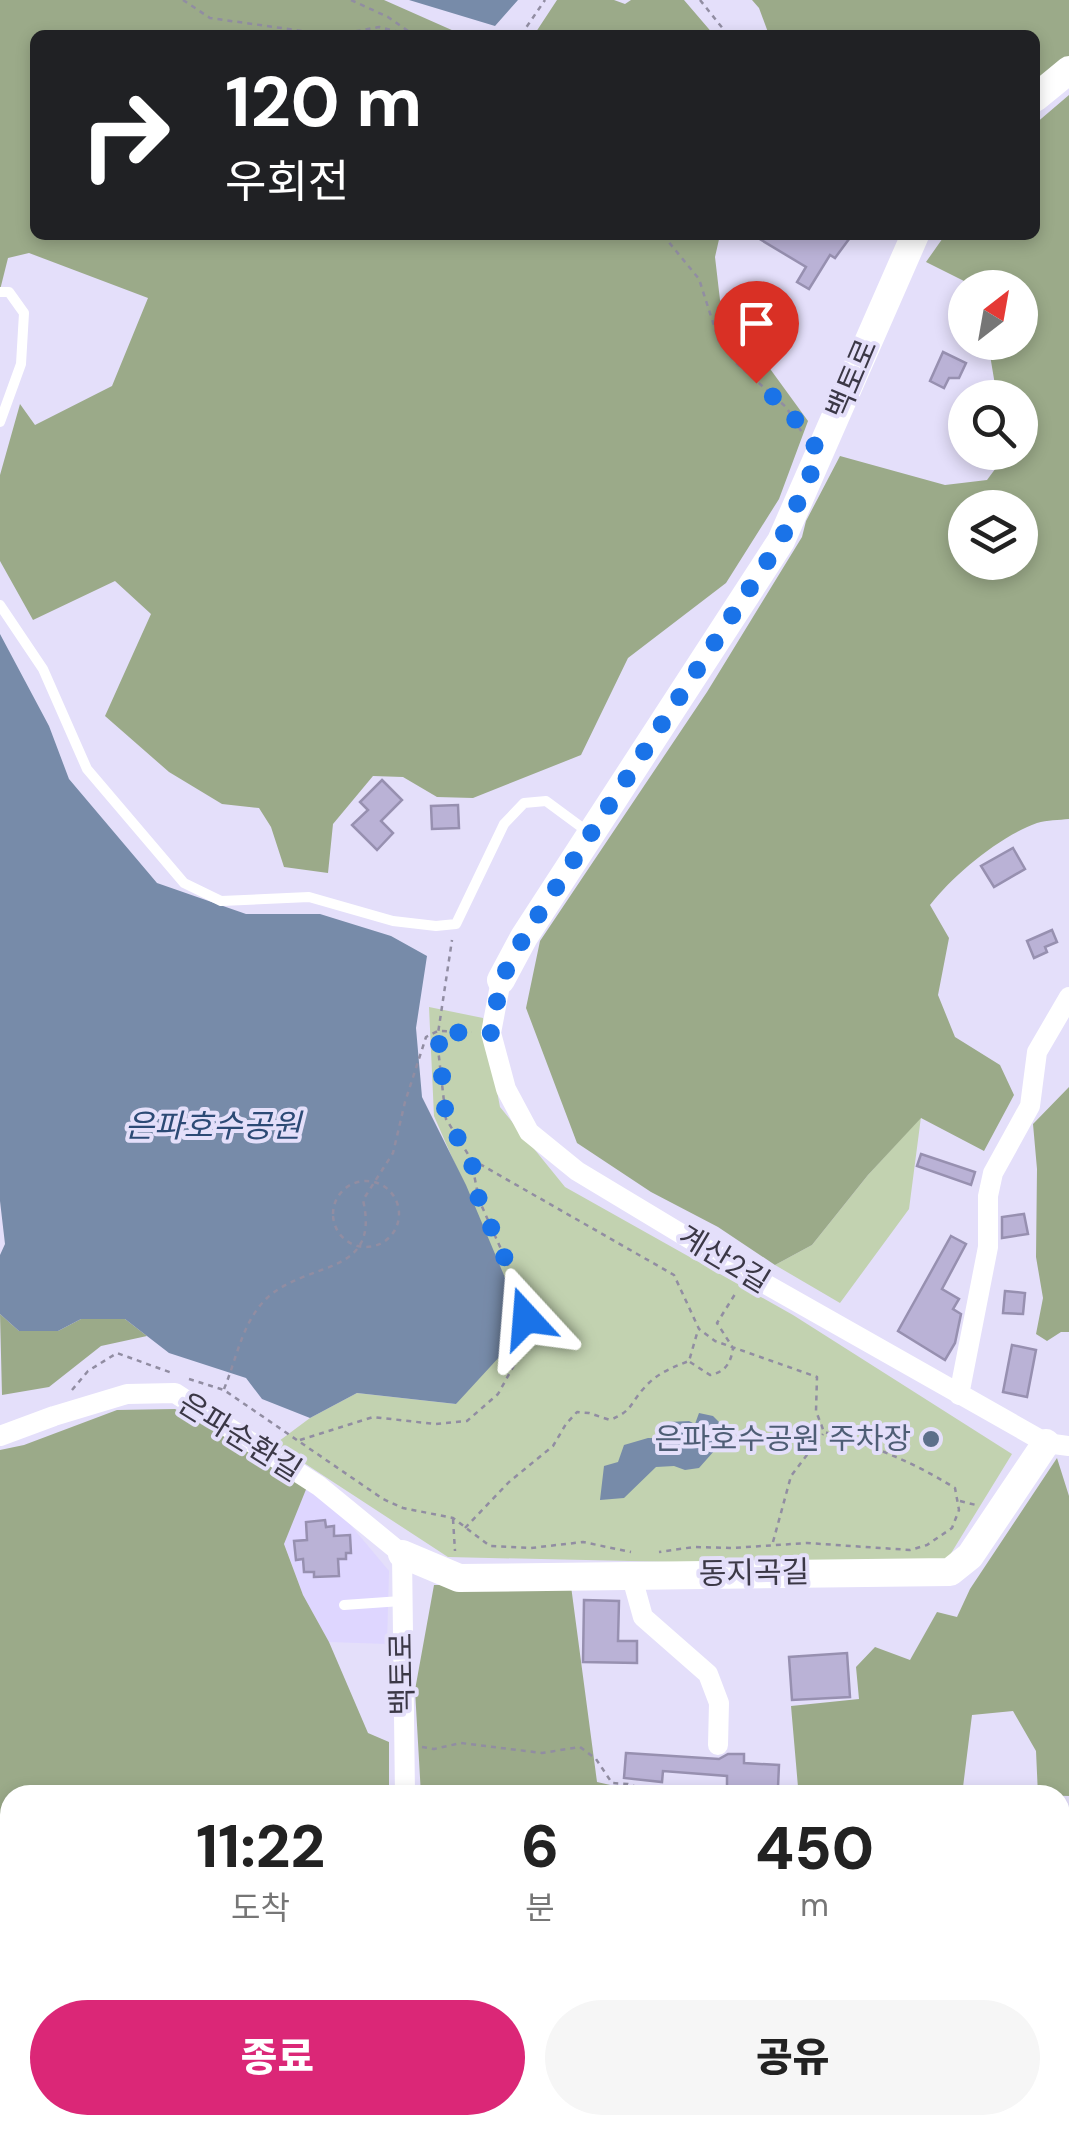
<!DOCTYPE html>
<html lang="ko">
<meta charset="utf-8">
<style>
:root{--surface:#fff;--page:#f6f6f6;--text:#222;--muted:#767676;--accent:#db2777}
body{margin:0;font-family:"DM Sans","Noto Sans KR",sans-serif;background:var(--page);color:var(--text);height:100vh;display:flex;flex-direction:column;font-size:38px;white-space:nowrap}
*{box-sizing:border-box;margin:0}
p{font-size:32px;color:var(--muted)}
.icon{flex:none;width:55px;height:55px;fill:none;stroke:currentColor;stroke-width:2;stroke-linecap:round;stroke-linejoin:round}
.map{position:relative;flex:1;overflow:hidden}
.details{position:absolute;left:0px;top:1785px;width:1070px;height:350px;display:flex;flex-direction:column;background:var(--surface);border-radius:30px 30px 0 0;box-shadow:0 5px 15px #0003}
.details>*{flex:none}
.guide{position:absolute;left:30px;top:30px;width:1010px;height:210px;border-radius:15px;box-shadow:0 5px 15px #0003;background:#202124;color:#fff;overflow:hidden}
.needle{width:65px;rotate:31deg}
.fabs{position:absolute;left:948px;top:270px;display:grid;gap:20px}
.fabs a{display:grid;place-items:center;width:90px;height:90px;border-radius:50%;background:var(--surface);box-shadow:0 5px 15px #0003;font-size:50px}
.pin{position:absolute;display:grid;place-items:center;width:85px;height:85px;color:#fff;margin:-102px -42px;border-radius:50% 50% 50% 0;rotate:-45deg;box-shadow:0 0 10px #0007}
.pin .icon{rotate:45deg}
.me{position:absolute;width:110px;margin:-55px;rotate:341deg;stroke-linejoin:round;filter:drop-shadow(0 0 8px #0008)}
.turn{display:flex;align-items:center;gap:35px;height:210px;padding:0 30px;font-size:45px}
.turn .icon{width:130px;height:130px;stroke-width:2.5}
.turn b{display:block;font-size:70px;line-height:85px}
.eta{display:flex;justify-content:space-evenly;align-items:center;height:170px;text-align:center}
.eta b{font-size:60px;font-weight:800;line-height:70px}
.primary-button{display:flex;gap:20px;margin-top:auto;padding:20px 30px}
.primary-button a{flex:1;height:115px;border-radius:60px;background:var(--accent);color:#fff;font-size:40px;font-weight:800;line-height:115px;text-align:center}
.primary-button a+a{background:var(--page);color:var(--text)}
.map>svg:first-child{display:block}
</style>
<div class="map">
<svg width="1069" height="2135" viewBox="0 0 1069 2135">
<rect width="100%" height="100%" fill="#e4dffa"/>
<path fill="#ded6ff" d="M 307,1487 L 348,1522 L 389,1571 L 387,1644 L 329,1642 L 303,1595 L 284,1543 Z"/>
<path fill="#c2d2b0" d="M 429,1007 L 483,1018 L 500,1107 L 565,1187 L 793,1315 L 1012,1454 L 942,1568 L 448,1557 L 275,1444 L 310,1418 L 357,1393 L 456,1404 L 514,1299 L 434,1116 Z
M 921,1117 L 909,1209 L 840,1303 L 775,1265 L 812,1245 L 868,1175 Z"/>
<path fill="#9baa89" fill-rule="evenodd" d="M 0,0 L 384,0 L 463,35 L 35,35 L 35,235 L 720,235 L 715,257 L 720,300 L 808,421 L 779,499 L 726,583 L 628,658 L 581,755 L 473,798 L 437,797 L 403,777 L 373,776 L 333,824 L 328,873 L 284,867 L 271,827 L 259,808 L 222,804 L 169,772 L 105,716 L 151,614 L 115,581 L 33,620 L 0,561 L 0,475 L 20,404 L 35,425 L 112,386 L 148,298 L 29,253 L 8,258 L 0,290 Z
M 557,0 L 614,0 L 625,4 L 631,0 L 684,0 L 714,35 L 534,35 Z
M 752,0 L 1069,0 L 1069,64 L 1035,93 L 1035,35 L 769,35 L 759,8 Z
M 1069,95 L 1069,819 C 1059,820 1047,820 1037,823 C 1000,836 954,874 930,905 L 949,938 L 938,995 L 955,1037 L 1000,1065 L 1014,1095 L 984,1151 L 921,1118 L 868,1175 L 812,1245 L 775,1265 L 718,1227 L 651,1192 L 577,1143 L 526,1008 L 540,941 L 707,692 L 802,537 L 806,521 L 840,456 L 945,485 L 987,480 L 1007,453 L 1020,452 L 1020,398 L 997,397 L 988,343 L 1020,342 L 1020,288 L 969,287 L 966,282 L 926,262 L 945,235 L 1035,235 L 1035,124 ZM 965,508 L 1020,508 L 1020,562 L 965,562 Z
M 1069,1087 L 1069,1332 L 1061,1332 L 1047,1341 L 1036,1334 L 1043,1298 L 1036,1257 L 1037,1169 L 1033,1124 Z
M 0,1314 L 19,1331 L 58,1331 L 81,1319 L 125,1319 L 147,1336 L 101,1346 L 49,1387 L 2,1395 Z
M 175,1409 L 218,1431 L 307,1487 L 284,1544 L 303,1595 L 329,1642 L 368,1733 L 389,1742 L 389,1795 L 10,1795 L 10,1981 L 0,1998 L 0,1450 L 24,1445 L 117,1410 Z
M 1057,1458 L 1069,1496 L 1069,1796 L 1038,1795 L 1036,1751 L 1013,1711 L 972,1715 L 962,1795 L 780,1795 L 798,1787 L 791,1706 L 859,1699 L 856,1667 L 875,1647 L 910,1660 L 937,1612 L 957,1617 L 970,1589 Z
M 434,1585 L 571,1586 L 597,1782 L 655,1795 L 421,1795 L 415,1690 Z
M 1069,1940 L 1069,2135 L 574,2135 L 582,2125 L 1060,2125 L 1060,1941 Z
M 147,2125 L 348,2125 L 341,2135 L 300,2135 L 270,2131 L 268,2135 L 147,2135 Z"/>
<path fill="#778ba9" d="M 409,0 L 518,0 L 495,26 Z
M 0,634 L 49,726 L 69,779 L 157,883 L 246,914 L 320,914 L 391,936 L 427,956 L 416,1028 L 422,1097 L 466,1185 L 514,1299 L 513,1342 L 456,1404 L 357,1393 L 310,1418 L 262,1399 L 246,1378 L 169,1353 L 125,1319 L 81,1319 L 58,1331 L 19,1331 L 0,1314 L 0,1255 L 5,1244 L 0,1201 Z
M 699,1413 L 713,1416 L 730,1433 L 699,1468 L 685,1470 L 674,1466 L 656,1467 L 624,1498 L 600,1500 L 604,1466 L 618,1462 L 624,1445 L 648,1438 L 662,1438 L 669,1422 L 689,1421 L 695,1424 Z"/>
<path fill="#bab2d6" stroke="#9790b0" stroke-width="2.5" d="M 753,235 L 852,235 L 835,258 L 830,255 L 809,289 L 797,282 L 806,267 Z
M 943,352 L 966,363 L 959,378 L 949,378 L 944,388 L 930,381 Z
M 382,780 L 402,800 L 381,821 L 393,833 L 377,850 L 352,825 L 368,810 L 360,802 Z
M 458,805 L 459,828 L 432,829 L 431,806 Z
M 1013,848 L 1025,869 L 994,887 L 981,866 Z
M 1052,930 L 1057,942 L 1045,947 L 1047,952 L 1034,958 L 1027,941 Z
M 921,1154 L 975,1172 L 971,1185 L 917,1166 Z
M 1024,1214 L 1028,1234 L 1002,1238 L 1002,1217 Z
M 951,1236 L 966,1244 L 942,1289 L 959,1299 L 953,1309 L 961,1314 L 955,1343 L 945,1360 L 898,1331 Z
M 1005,1291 L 1025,1293 L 1023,1314 L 1003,1313 Z
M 1012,1345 L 1036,1350 L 1027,1397 L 1003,1392 Z
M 325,1520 L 326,1527 L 334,1526 L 334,1536 L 350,1535 L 351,1553 L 346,1553 L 346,1559 L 338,1559 L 339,1576 L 314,1577 L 314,1572 L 304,1572 L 303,1559 L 296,1560 L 294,1541 L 307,1540 L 306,1522 Z
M 584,1600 L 619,1601 L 618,1641 L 637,1641 L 637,1663 L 583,1662 Z
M 847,1653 L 850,1697 L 792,1700 L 789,1657 Z
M 626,1753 L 719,1759 L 728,1754 L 744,1754 L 744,1763 L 779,1765 L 778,1787 L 727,1788 L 727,1776 L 663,1771 L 662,1782 L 624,1778 Z"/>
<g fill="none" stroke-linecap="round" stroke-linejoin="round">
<path stroke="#918da2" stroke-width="2.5" stroke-dasharray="5 5" stroke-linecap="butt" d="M 183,0 L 210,18 L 331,35
M 351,0 L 388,17 L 411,33
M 700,0 L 728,35
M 336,35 L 379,27 L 411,35
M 521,35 L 545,0
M 663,235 L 699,279 L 719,341 L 735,362 L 786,407 L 803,434
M 471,1159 L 674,1275 L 699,1329 L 715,1341 L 817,1377 L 816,1411 L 824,1432 C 872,1445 913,1462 955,1488 L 959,1510 L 952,1528 L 927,1545 L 910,1550 L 807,1543 L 732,1548 L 694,1547 L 659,1552
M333 1214a33 33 0 1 1 66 0a33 33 0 1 1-66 0Z
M 690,1362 L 710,1375 C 726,1372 731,1362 733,1348 L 717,1323 L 737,1291
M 189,1379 L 224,1390 L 383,1499 L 403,1508 L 453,1518 L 490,1546 L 531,1548 L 583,1542 L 631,1552
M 224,1389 C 237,1358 242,1322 267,1298 C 308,1260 381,1277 363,1200 L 393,1153 L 405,1102 L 426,1037 L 438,1031 L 472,1032
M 72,1390 L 88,1371 L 117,1353 L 172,1373
M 300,1440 L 373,1417 L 435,1424 L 467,1421 L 498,1394 L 523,1349 L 526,1318 L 518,1287 L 479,1200 L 471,1159 L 446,1119 L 437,1040 L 452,940
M 960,1501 L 976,1505
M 453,1519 L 455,1551
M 465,1528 L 509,1482 L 553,1446 L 566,1424 L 577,1412 L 589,1413 L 610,1420 C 634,1410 629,1404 645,1387 C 656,1374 673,1367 689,1361 L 698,1330
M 773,1542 L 791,1476 L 823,1434
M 422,1747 L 434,1749 L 461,1743 L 542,1753 L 580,1747 L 596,1759 L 612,1783 L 628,1784 L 660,1795
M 847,2125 L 856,2135"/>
<path stroke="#fff" stroke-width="10" d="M 0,292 L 9,292 L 24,313 L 21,364 L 0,422
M 0,605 L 43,669 L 87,769 L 184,883 L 221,901 L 309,897 L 393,921 L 436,926 L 456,924 L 504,824 L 524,803 L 546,801 L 588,832
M 344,1605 L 401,1601"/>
<path stroke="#fff" stroke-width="20" d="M 501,980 L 491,1033 L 506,1089 L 529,1132 L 577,1171 L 748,1274 L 1046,1443 L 1069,1446
M 959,1395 L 988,1247 L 988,1196 L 993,1173 L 1030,1106 L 1037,1052 L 1069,997
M 0,1436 L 54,1416 L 127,1394 L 175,1393 L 319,1486 L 402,1554 L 405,1795
M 631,1574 L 643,1617 L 708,1674 L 719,1703 L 718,1745
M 358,2135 L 363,2125"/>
<path stroke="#fff" stroke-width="28" d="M 1035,98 L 1069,70
M 501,980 L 524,937 L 781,541 L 915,235
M 402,1554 L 459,1578 L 950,1572 L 970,1556 L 1046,1443"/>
</g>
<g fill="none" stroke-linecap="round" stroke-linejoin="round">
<path stroke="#1a73e8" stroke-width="18" stroke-dasharray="0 32.4" d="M 526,1318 L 518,1288 L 479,1200 L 471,1159 L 446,1119 L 438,1032 L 491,1033 L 501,980 L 524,937 L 781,540 L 820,453 L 786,407 L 756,383"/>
</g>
<circle fill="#5c6f8a" stroke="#e4dffa" stroke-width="4" cx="931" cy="1439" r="10"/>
<g text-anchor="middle" stroke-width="8" stroke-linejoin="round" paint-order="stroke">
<g font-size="30" fill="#3b3846" stroke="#e4dffa">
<text transform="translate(852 379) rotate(-67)" y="10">백토로</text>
<text transform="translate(724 1259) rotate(31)" y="10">계산2길</text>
<text transform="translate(240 1437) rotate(32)" y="10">은파순환길</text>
<text transform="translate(754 1573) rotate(-1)" y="10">동지곡길</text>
<text transform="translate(402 1674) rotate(-91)" y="10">백토로</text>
</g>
<g font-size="30" fill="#4e5e75" stroke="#e4dffa" text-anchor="end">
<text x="911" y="1449">은파호수공원 주차장</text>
</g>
<g font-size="32" font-style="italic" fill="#2c4a75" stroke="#e4dffa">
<text x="213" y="1137">은파호수공원</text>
</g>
</g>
</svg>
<div class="fabs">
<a><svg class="needle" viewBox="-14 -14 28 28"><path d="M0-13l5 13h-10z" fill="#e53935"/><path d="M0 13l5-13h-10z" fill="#767676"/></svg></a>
<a><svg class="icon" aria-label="search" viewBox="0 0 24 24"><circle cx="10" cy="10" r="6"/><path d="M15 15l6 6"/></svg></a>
<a><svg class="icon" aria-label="layers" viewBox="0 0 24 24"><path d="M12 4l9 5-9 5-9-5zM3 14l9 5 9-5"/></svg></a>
</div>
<div class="pin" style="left:756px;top:383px;background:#d93025"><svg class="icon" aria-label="arrive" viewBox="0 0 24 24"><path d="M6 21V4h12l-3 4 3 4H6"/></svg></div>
<svg class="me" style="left:526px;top:1318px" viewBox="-20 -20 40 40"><path d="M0-17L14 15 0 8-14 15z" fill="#1a73e8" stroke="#fff" stroke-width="4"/></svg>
<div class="guide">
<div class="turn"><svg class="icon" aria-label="right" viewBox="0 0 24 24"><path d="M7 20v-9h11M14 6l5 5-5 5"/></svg><div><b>120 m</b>우회전</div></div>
</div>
<section class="details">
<div class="eta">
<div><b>11:22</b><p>도착</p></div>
<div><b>6</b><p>분</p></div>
<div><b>450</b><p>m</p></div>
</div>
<div class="primary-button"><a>종료</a><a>공유</a></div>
</section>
</div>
